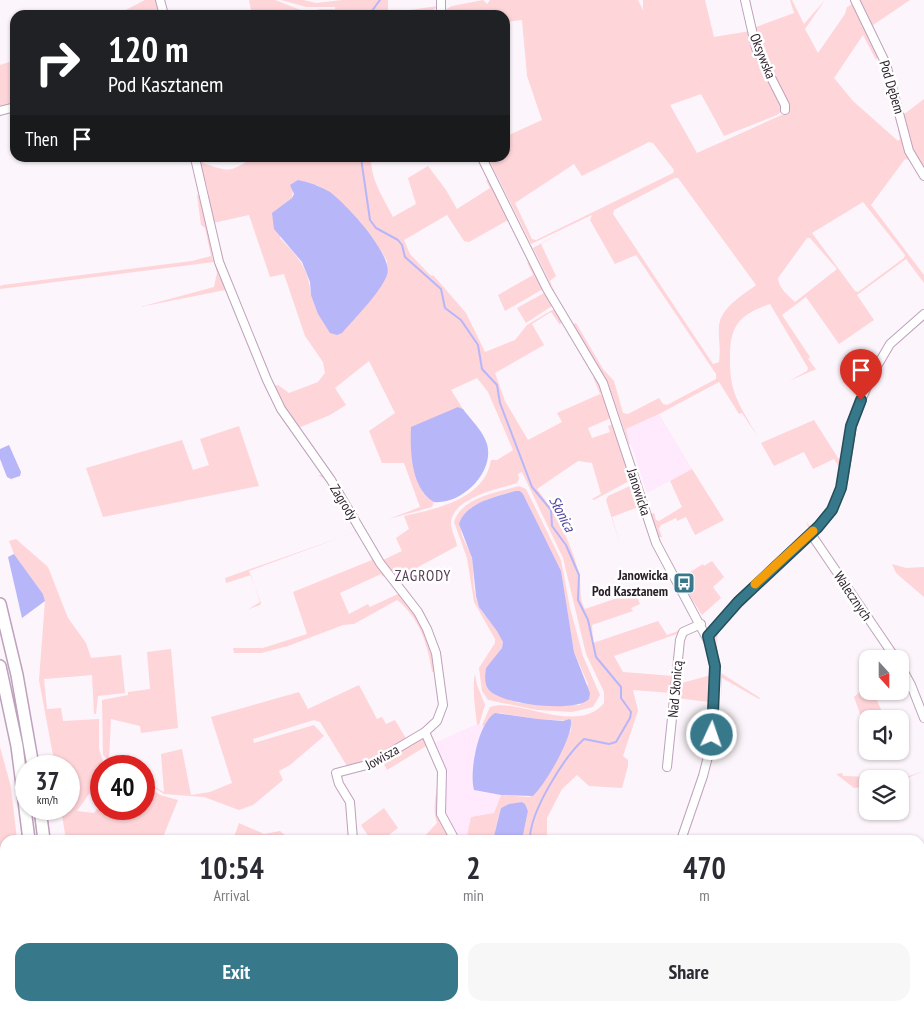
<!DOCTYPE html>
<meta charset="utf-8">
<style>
:root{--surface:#fff;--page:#f7f7f7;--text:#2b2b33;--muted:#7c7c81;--accent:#37788b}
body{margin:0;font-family:"PT Sans Narrow",sans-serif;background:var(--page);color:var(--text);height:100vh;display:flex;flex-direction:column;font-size:19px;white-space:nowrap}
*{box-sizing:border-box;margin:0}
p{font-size:16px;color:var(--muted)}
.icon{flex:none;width:28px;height:28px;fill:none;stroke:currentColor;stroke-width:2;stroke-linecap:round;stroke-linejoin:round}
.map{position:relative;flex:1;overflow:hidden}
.side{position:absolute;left:0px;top:835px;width:925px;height:176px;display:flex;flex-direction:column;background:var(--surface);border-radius:15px 15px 0 0;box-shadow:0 1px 4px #0004}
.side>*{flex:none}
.top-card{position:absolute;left:10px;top:10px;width:500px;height:152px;border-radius:15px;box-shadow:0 1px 4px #0004;background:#202124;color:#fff;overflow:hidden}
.needle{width:32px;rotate:159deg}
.controls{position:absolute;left:859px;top:650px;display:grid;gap:10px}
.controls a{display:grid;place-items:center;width:50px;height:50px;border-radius:10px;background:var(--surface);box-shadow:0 1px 4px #0004;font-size:25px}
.speed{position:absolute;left:15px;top:755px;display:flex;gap:10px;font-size:25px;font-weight:700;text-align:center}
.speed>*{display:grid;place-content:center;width:65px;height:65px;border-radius:50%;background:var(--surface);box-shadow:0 1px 4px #0004;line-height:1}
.speed small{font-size:12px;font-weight:400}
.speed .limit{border:8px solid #d22;background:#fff;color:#111}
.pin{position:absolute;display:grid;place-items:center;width:42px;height:42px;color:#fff;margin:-51px -21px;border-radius:50% 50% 50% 0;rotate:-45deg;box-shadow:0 0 5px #0007}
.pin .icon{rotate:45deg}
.me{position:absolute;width:55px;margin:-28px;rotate:3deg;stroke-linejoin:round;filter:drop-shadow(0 0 4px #0008)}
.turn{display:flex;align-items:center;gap:18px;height:105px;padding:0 15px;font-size:22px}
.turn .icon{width:65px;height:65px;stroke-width:2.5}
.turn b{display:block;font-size:35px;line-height:42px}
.then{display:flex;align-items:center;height:48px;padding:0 15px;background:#0003;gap:10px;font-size:19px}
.eta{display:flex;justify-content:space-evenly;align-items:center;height:85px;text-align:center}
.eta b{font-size:30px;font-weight:600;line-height:35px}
.cta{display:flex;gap:10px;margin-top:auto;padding:10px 15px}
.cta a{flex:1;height:58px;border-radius:15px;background:var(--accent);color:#fff;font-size:20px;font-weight:600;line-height:58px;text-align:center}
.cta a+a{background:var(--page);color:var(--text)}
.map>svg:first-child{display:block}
</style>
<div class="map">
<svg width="924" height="1011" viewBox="0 0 924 1011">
<rect width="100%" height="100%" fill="#fcf5fb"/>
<path fill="#ffe9fd" d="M 659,414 L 692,469 L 647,493 L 626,429 Z
M 477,724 L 485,727 L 474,755 L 473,787 L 476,791 L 501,795 L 494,813 L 471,817 L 466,840 L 460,840 L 448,825 L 443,808 L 448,773 L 435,743 Z"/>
<path fill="#fed5d9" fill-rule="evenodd" d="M 145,0 L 158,0 L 162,15 L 116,15 Z
M 249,0 L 275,0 L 298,9 L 324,15 L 252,15 Z
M 281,0 L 303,0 L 316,3 L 342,0 L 388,0 L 388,13 L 438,6 C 425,23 335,13 316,9 L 335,9 L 335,7 L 306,7 Z
M 483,0 L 487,4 L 490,0 L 638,0 L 643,10 L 643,0 L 705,0 L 714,37 L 750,31 L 758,57 L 782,104 L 782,111 L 777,115 L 724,136 L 701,94 L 670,105 L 697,153 L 786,113 L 786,103 L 758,49 L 752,23 L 754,21 L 756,27 L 794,13 L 790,0 L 792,0 L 804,24 L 825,0 L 805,29 L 818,53 L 845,14 L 847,7 L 854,3 L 879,54 L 876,60 L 863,35 L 834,78 L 853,101 L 898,141 L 900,139 L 893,102 L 896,105 L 908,153 L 924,180 L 909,160 L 905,159 L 871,205 L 924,275 L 924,283 L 906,259 L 857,295 L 874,320 L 839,344 L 806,297 L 782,315 L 810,357 L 808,359 L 816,369 L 789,381 L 807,371 L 808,368 L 770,304 C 741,314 730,324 730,356 C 729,394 740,405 758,437 L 742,413 L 739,414 L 719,382 L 659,414 L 626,429 L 630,444 L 629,444 L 608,383 L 573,324 L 576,323 L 603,369 L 614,381 L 623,413 L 628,414 L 659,398 L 663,404 L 667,405 L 716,379 L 716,374 L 636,255 L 615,264 L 590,220 L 592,215 L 531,244 L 488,158 L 505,158 L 505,137 L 542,120 L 527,76 L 522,20 L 505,22 L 505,15 L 446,15 L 445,10 L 452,6 ZM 649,142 L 653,143 L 674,170 L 673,173 L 536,240 L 532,239 L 515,203 L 574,164 L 582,176 ZM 675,178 L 678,178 L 756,285 C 743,295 720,308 719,326 C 718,338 721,349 719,362 L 713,364 L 613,214 L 614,210 ZM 863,202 L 905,255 L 904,258 L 858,292 L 855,291 L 812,233 ZM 807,238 L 810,238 L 837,269 L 795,302 C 788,295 779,289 778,278 Z
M 859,0 L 910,0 L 870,27 L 880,46 L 858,1 Z
M 884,50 L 895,78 L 903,115 L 924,99 L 924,174 L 915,161 L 883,52 Z
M 15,60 L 15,106 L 0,109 L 0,65 Z
M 253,158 L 371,158 C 371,181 383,197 393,217 L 416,204 L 408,178 L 428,166 L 446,190 L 457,209 L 490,188 L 486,180 L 491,181 L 508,220 L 469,242 L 464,241 L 447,215 L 404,240 L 410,254 L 430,275 L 434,276 L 466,313 L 485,352 L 515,340 L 527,325 L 552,310 L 555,310 L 562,320 L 560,325 L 551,312 L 532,324 L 544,345 L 495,373 L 505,401 L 528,440 L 562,422 L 557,413 L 600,394 L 593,377 L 597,378 L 603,391 L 600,394 L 605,396 L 611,418 L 588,428 L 592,438 L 610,432 L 608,426 L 613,424 L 631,480 L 594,500 L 592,499 L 601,494 L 592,463 L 578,461 L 537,489 C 555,512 574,547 579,576 C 582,589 578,596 585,609 L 635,592 L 640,604 L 631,608 L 633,611 L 592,625 L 593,643 L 658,621 L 667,635 L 695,625 L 678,632 L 681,632 L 677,645 L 677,634 L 614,656 L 623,672 L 674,676 L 672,693 L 633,690 L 638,711 L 623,756 L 628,760 L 628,766 L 622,788 L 589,786 L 577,775 L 562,789 L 547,818 L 547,840 L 522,840 L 528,811 L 525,804 L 522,802 L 501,808 L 493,840 L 466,840 L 471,817 L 494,813 L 501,795 L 529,797 L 536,793 L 571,730 L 571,721 L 538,719 L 499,713 L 487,721 L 485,727 L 482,725 L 490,707 C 517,697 578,736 604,703 L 604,692 L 586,654 L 563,558 L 522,472 L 518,474 L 519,479 L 517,483 C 498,489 452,498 451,523 C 451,531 456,538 457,546 L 394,580 L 383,560 L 402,551 L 396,538 L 409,529 L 404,516 C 436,509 485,499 491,460 L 497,460 L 513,450 L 488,392 L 477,378 L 451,390 L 463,409 L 458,407 L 418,483 L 423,493 L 434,502 L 432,507 L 389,519 L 420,507 L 404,463 L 382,463 L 369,431 L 395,413 L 369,361 L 335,388 L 346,405 L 330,415 L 298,428 L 272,386 L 278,385 L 289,393 L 318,382 L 325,373 L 323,362 L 305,336 L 284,274 L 270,277 L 249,215 L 213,223 L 224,260 L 222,260 L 207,202 C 212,189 201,176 199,162 L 203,159 L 203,163 C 230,172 228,173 253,158 ZM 317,185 C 345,201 371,232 387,261 L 386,276 L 366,305 L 311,295 C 308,267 299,258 280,238 L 287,202 L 292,198 L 293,190 Z
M 197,195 L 201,195 L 213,260 L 216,260 L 228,292 L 227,293 L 225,290 L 140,307 L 214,287 L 217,273 L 214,262 L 0,289 L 0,286 L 3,285 L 192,261 L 211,256 L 205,228 L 201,225 Z
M 569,228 L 541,244 L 556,276 L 550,281 L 556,295 L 533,248 Z
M 527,262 L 531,263 L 543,289 L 505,311 L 498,295 L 533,275 Z
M 544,293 L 552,306 L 526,323 L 517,308 Z
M 814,420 L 840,461 L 843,459 L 844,447 L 845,450 C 841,484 837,503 812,529 L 809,529 L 806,521 L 811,528 C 827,511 837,495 842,472 L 834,459 L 813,469 L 804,452 L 774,466 L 761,443 Z
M 239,426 L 259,486 L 103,517 L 86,468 L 182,440 L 193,470 L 209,465 L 200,439 Z
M 692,469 L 724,520 L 695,535 L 686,517 L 677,521 L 676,518 L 661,525 L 659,529 L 662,537 L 659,537 L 650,514 L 654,513 L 656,520 L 659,521 L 682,507 L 670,481 Z
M 318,475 L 325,475 L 358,531 L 249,571 L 261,603 L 260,605 L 249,609 L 260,602 L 251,575 L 226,583 L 225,578 L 356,532 L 325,479 Z
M 519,486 L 526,489 L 561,560 L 570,608 L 583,656 L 600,695 L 593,707 L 572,712 L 537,710 L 488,700 L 482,691 L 479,668 L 495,643 L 495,639 L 474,602 L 467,558 L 454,522 C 462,497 496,493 519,486 ZM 515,491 L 523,494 L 530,508 L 567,611 L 574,652 L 588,684 L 580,705 L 519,703 L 497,695 L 486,684 L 486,668 C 491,662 503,651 503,643 C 502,630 486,619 480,608 C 472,593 474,575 472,559 C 470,549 462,540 461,530 C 456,504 498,496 515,491 Z
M 630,486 L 634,486 L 641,506 L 612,517 L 620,544 L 606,500 L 608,496 Z
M 811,538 L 872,630 L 810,540 C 789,559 723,611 717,638 C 715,647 720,663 721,673 L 760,698 L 759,699 L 722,678 L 721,697 L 721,673 L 715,638 L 720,630 L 718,628 C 736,604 785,551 811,538 Z
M 16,539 L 48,567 L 68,618 L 86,643 L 91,658 L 121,655 L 125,693 L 98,696 L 96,714 L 94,714 L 92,675 L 44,679 L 47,709 L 61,708 L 63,721 L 99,719 L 99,749 L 103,761 L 101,777 L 77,811 L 94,813 L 97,809 L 117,815 L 122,809 L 144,809 L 144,783 L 160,795 L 178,800 L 163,837 L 171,840 L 66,840 L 61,809 L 69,809 L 69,766 L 55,766 L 39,680 L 45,601 L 43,594 L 14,554 L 9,541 Z
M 370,555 L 372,555 L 384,575 L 383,577 L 381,574 L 340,593 L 349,614 L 368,604 L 370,607 L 400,593 C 422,619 429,639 436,671 L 432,672 C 428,645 419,617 397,600 L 354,624 L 343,625 L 288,646 L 261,653 L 234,653 L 233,648 L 263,648 L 307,634 L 293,592 L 372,560 Z
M 712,561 L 724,577 L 713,587 L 721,598 L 702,615 L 679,579 L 703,564 L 704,566 Z
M 892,564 L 906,568 L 924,567 L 924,597 L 896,573 Z
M 171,649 L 178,728 L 141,733 L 140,726 L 111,719 L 109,759 L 125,766 L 109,761 L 103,755 L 102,700 L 128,695 L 128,692 L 150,689 L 147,652 Z
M 475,674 L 477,685 L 485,705 L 479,725 L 477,724 C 475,708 472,688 475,674 Z
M 711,675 L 709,702 L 677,698 L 678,684 Z
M 359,685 L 377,719 L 382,717 L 386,724 L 395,720 L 407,740 L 370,763 L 350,768 L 347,766 L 320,722 L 314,720 L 253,739 L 254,743 L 314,725 L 324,736 L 290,765 L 279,771 L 283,780 L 253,805 L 239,810 L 204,797 L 164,794 L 147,783 L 164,792 L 161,754 L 182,749 L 191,795 L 210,792 L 232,783 L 211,717 L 299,692 L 308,709 Z
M 867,685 L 868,691 L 873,691 L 885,719 L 868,719 L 867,733 L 854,697 Z
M 422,737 L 428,745 L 387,770 L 382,760 Z
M 0,747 L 11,787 L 17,840 L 5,840 L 5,870 L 2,870 L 0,878 Z
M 430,750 C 434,758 440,765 441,775 C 443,807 431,809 453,840 L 421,840 L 437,823 C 428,797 448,780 429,751 Z
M 924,771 L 900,781 L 900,779 L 868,779 L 867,786 L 854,788 L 836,774 L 842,773 L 843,776 L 903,778 Z
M 384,808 L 398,828 L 382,840 L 371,840 L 361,825 Z
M 239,823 L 264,834 L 280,831 L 291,840 L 233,840 Z
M 0,892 L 5,894 L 5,939 L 0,939 Z
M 80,1006 L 342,1006 L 342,1011 L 80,1011 Z
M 362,1006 L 458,1006 L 458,1011 L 354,1011 Z"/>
<path fill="#b7b6f8" d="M 298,180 C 309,182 320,186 330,192 C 346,204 394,255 387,275 C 381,292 354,319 342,333 L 337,335 L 330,333 L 318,314 L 311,295 L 310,282 L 302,262 L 274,229 L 272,213 L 292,198 L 294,194 L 290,185 Z
M 458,407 L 463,409 C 471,420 483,431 487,444 C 495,473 461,505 434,502 C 411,489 410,451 411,427 Z
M 9,445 L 21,472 L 20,476 L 11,479 L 7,477 L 0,459 L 0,449 Z
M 515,491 L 520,491 L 523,494 L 561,571 L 574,652 L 590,693 L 589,699 C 576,713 502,705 489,690 C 484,684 485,676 486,668 L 502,648 L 503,642 L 497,631 L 479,607 L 476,596 L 472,558 L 459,524 C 466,502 496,497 515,491 Z
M 14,554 L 43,594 L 45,601 L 22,618 L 8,557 Z
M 495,713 L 538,719 L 563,721 L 570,719 L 571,721 C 573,737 545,785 533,796 L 501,795 L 474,790 C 469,772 478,723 495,713 Z
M 522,802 L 525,804 L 528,811 L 522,840 L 493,840 L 501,808 L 509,804 Z
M 0,951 L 5,952 L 5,1006 L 12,1006 L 13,1011 L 0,1011 Z"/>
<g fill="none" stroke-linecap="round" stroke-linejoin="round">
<path stroke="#b7b6f8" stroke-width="2" d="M 369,15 L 380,0
M 361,158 L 370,220 L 376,228 L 398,240 L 402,245 L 405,257 L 441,289 L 445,308 L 461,320 L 478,345 L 482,369 L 497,385 L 500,403 L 532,487 L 551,510 L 552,526 L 566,545 L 579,575 L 578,600 L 588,620 L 596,657 L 621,687 L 621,698 L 631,712 L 630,718 L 616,742 L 609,744 L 584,739 C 564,757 529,813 530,840
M 479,1011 L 484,1007 L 492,1009 L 498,1006"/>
<g stroke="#bea1bc" stroke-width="10">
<path id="minor" d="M 160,0 L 164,15
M 441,0 L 441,15
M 745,0 L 756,48 L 785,105 L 785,110
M 855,0 L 886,64 L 909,151 L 924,176
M 0,111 L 15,107
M 195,158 L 219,262 L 267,380 L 281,409 L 331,480 L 380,563 L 418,612 L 427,629 L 436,653 L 443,705 L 437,721 L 425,732 L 371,764 L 336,773 L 339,784 L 350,802 L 353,840
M 482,158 L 547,289 L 603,383 L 656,543 L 712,648 L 715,674 L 711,745 L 703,776 L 681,840
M 811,534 L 896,659
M 708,636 L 737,602 L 818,527 L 832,510 L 843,481 L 853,419 L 873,373 L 890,344 L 924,314
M 900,665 L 911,685 L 924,718
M 425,732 L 442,771 L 441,814 L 455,840
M 667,767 L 680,640 L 683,632 L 701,624
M 676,1006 L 677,1011
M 867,1006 L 899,1011
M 343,1011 L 343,1006"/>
</g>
<g stroke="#bea1bc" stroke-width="14">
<path id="highway" d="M 0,604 L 17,675 L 33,766
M 0,666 L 17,746 L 29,840
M 40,809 L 44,840
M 40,1006 L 41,1011
M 56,1006 L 57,1011"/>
</g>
<use href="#minor" stroke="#fff" stroke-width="8"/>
<use href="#highway" stroke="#fff" stroke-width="11"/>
</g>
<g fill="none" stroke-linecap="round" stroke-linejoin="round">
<g stroke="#244e5a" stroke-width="12">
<path id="route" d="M 712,735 L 715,666 L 708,636 L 738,602 L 818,527 L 832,510 L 841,488 L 851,426 L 861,400"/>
</g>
<use href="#route" stroke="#37788b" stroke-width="9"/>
<path stroke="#f59e0b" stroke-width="9" d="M 755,584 L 813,531"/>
</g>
<defs>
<g id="bus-square" transform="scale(1.125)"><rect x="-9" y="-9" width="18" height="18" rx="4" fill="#37788b" stroke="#fff"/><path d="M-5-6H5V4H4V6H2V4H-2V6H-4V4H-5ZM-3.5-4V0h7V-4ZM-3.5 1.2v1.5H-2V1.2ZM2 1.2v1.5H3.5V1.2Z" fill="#fff"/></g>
</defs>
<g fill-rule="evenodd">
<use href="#bus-square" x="684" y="583"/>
</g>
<g text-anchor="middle" stroke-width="5" stroke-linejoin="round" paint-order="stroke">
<g font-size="14" fill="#291e28" stroke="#fff">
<text transform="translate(763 56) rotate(68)" y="5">Oksywska</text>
<text transform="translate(892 87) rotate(73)" y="5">Pod Dębem</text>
<text transform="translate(639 492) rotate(72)" y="5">Janowicka</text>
<text transform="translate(344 502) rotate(58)" y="5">Zagrody</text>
<text transform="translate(853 596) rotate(56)" y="5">Walecznych</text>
<text transform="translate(675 689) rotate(-85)" y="5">Nad Słonicą</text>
<text transform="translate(382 757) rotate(-29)" y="5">Jowisza</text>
</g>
<g font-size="14" font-weight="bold" fill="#291e28" stroke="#fff" text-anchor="end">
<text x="668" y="580">Janowicka<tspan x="668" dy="16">Pod Kasztanem</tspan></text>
</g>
<g font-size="15" font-style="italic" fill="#5145a3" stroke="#fff">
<text transform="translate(562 514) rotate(62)" y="5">Słonica</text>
</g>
<g font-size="15" letter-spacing="1" fill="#533b52" stroke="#fff">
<text x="423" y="581">ZAGRODY</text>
</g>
</g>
</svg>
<div class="controls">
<a><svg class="needle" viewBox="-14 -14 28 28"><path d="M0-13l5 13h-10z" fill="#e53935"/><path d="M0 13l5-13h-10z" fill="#7c7c81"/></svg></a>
<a><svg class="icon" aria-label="sound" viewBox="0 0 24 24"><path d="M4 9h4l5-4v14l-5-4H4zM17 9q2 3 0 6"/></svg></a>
<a><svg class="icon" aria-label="layers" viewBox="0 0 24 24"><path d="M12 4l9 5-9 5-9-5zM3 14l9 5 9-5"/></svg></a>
</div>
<div class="speed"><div>37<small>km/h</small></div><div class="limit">40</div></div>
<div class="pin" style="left:861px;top:400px;background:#d93025"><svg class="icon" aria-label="arrive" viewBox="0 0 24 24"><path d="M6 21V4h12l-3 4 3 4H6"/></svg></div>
<svg class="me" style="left:712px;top:735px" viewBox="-20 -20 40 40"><circle r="17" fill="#37788b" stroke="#fff" stroke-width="3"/><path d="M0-11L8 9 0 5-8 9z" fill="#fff"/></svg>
<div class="top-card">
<div class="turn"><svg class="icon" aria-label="right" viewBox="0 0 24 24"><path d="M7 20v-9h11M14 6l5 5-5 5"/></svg><div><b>120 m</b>Pod Kasztanem</div></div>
<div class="then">Then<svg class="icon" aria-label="arrive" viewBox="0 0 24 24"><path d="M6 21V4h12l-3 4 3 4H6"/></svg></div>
</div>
<section class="side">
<div class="eta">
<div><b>10:54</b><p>Arrival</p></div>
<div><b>2</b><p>min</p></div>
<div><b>470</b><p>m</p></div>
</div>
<div class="cta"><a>Exit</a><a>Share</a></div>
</section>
</div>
